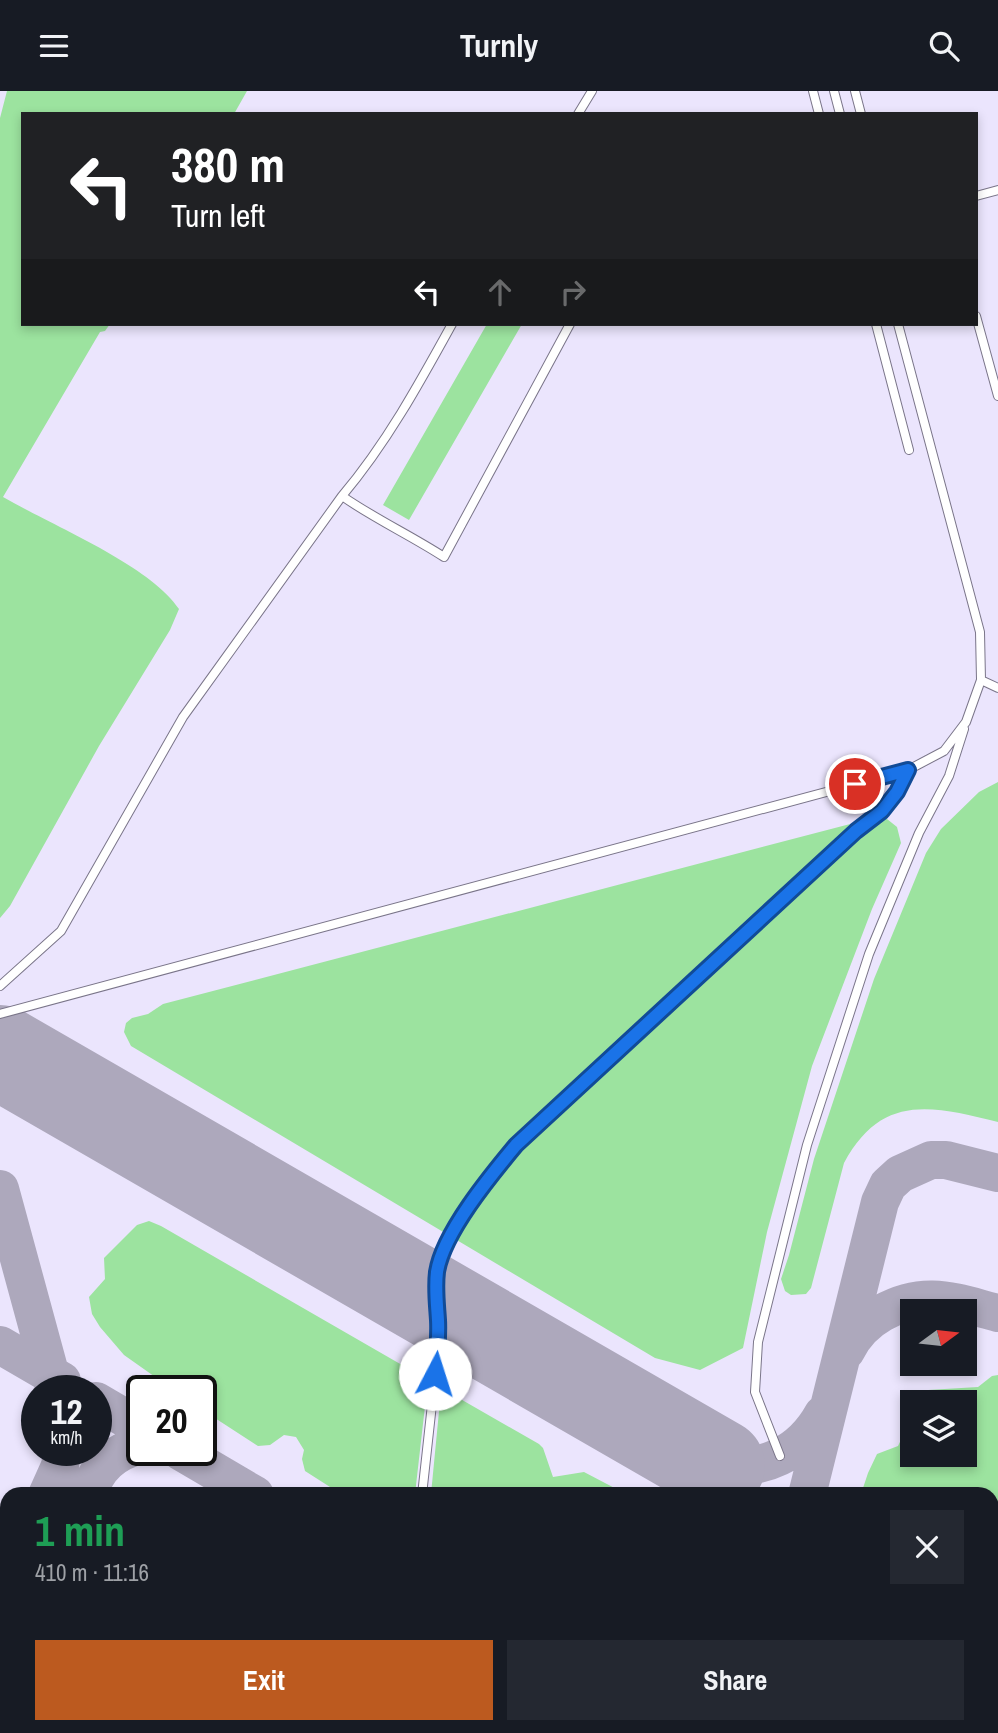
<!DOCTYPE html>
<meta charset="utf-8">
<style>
:root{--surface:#171b24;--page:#242831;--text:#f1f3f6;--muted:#9ea1a6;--accent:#bc5a1f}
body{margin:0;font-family:"Archivo Narrow",sans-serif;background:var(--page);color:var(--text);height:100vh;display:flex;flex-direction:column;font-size:26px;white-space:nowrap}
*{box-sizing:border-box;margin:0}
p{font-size:23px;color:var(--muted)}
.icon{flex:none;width:38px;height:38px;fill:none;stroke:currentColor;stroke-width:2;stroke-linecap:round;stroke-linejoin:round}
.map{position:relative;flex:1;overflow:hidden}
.sheet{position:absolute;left:0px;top:1396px;width:999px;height:247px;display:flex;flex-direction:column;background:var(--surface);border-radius:21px 21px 0 0;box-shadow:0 4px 10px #0003}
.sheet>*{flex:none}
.guide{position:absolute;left:21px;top:21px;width:957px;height:214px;border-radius:0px;box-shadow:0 4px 10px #0003;background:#202124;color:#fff;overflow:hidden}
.needle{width:46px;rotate:75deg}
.fabs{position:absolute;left:900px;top:1208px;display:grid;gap:14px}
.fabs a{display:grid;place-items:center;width:77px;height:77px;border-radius:0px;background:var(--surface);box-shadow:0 4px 10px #0003;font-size:35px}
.speed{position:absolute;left:21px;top:1284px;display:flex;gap:14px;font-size:35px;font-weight:700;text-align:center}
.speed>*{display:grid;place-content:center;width:91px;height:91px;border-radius:50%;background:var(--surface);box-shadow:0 4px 10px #0003;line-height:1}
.speed small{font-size:18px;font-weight:400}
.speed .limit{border:4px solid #111;border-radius:10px;background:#fff;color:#111}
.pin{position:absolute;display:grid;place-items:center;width:60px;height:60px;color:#fff;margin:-30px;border:4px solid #fff;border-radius:50%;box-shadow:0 2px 7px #0007}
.me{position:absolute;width:77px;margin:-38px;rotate:5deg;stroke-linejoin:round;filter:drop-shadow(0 0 5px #0008)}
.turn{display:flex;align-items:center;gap:24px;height:147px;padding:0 35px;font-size:32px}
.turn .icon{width:91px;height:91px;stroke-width:2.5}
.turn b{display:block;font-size:49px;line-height:60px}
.lanes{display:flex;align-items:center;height:66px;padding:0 35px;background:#0003;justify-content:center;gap:35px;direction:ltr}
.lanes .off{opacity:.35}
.round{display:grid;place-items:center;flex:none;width:74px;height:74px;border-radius:0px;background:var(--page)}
.overview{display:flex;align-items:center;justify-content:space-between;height:119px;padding:0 35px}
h1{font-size:42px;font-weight:800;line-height:52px;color:#1e9e55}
.cta{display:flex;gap:14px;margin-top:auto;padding:14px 35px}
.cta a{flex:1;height:80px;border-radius:0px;background:var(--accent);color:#fff;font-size:28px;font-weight:800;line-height:80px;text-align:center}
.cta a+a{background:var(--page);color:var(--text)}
header{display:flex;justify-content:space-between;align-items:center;height:91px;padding:0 35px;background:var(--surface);font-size:32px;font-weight:800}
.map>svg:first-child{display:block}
</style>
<header><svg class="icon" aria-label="menu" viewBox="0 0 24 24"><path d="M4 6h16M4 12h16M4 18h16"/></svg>Turnly<svg class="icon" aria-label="search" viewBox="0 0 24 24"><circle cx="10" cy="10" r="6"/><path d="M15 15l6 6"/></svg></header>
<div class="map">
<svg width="998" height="1642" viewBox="0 0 998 1642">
<rect width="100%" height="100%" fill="#ebe5fd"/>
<path fill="#9ce39f" d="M 7,0 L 247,0 L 234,23 L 23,23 L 23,233 L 110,233 L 105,240 L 100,241 L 3,406 C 51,434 150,474 179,518 L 170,539 L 99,655 L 10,815 L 0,827 L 0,27 Z
M 487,233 L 522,233 L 409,429 L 383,414 Z
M 998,691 L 998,1031 C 932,1015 882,1002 844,1072 L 811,1197 L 806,1203 L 791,1204 L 785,1200 L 781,1188 L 789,1164 L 814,1068 L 874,888 L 926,762 L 941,738 L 979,701 Z
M 877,726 L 887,728 L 897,736 L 901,752 L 872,818 L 812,975 L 767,1141 L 743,1257 L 700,1279 L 655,1267 L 131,955 L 124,941 L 126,932 L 132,927 L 148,923 L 163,913 Z
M 149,1130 L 161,1135 L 428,1289 L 415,1403 L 387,1403 L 373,1396 L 359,1403 L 341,1403 L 305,1380 L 302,1368 L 304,1359 L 296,1346 L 284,1344 L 270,1354 L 258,1355 L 201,1318 L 201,1300 L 175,1300 L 124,1264 L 100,1236 L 92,1223 L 89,1206 L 105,1188 L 104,1167 L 137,1134 Z
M 998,1284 L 998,1642 L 847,1642 L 841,1636 L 992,1636 L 992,1404 L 861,1403 L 868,1382 L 877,1363 L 898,1355 L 912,1326 L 912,1363 L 964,1363 L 964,1311 L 919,1311 L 928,1299 L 978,1296 L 992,1285 Z
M 443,1298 L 539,1353 L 543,1357 L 553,1386 L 584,1381 L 626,1403 L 431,1403 L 440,1310 Z
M 336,1636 L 402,1636 L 399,1642 L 332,1642 Z
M 451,1636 L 568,1636 L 577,1642 L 448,1642 Z"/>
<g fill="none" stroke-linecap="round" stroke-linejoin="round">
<path stroke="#ada8bc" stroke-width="38" d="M 0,1098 L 55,1300
M 0,1254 L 62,1290
M 846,1260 C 854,1243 866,1231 882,1222 C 925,1198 954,1211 998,1222
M 96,1310 L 142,1337
M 180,1360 L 255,1404
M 718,1375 C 763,1380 801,1363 823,1323
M 47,1404 L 60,1375 L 62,1360
M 89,1404 C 95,1376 116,1360 142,1354
M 807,1404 L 880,1111 L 888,1094 L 900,1083 L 931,1069 L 946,1069 L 998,1082
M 0,1439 L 7,1436
M 145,1636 L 146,1642
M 657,1636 L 667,1642
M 241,1642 L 244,1636
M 747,1642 L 749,1636"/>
<path stroke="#ada8bc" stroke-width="94" d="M 0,961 L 718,1375"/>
<g stroke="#7a7589" stroke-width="10">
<path id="lane" d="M 813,0 L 819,23
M 834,0 L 840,23
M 855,0 L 861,23
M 578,23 L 592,0
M 976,105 L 998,99
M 976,225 L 998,305
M 876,233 L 909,359
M 342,405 C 375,428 410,444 444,466 L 570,233
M 981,589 L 998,597
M 0,895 L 61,840 L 183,626 L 342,405 C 386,353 419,293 452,233
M 0,923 L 908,679 L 944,660 L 966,631 L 981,589 L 980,541 L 898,233
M 780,1365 L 755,1301 L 758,1251 L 807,1054 L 869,863 L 919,742 L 949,685 L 964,638
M 422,1404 L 437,1268 L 437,1181 L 441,1163 L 454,1138 L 516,1054 L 856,740 C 881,721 894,707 908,679
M 0,1585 L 7,1592
M 29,1636 L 30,1642
M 375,1642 L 377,1636"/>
</g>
<use href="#lane" stroke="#fff" stroke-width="8"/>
</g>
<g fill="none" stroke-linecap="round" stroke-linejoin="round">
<g stroke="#114b97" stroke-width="18">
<path id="route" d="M 435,1283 C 437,1265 439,1247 438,1229 C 437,1213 435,1197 437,1181 C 443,1142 491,1084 516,1054 L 856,740 L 882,720 L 897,701 L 908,679 L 855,693"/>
</g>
<use href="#route" stroke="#1a73e8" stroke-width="12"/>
</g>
</svg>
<div class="fabs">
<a><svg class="needle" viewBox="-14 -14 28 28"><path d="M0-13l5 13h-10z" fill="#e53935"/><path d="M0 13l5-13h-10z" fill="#9ea1a6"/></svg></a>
<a><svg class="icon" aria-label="layers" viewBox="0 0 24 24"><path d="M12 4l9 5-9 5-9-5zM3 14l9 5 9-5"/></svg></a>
</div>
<div class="speed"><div>12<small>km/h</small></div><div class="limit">20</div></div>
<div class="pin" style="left:855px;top:693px;background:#d93025"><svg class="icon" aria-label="arrive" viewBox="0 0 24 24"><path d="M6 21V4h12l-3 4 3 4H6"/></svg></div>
<svg class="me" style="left:435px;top:1283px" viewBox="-20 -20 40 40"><circle r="19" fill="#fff"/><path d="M0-13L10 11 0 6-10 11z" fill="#1a73e8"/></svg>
<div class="guide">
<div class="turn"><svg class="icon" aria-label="left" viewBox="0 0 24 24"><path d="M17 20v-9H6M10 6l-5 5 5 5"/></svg><div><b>380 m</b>Turn left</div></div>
<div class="lanes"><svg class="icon" aria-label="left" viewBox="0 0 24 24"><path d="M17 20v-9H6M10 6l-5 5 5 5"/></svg><svg class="icon off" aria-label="ahead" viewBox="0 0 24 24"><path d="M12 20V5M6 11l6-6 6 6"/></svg><svg class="icon off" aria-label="right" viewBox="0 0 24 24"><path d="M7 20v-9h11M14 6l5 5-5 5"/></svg></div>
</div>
<section class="sheet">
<div class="overview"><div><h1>1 min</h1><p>410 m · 11:16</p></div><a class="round"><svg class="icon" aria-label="close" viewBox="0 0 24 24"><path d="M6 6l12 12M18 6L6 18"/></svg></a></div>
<div class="cta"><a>Exit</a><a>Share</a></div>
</section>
</div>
